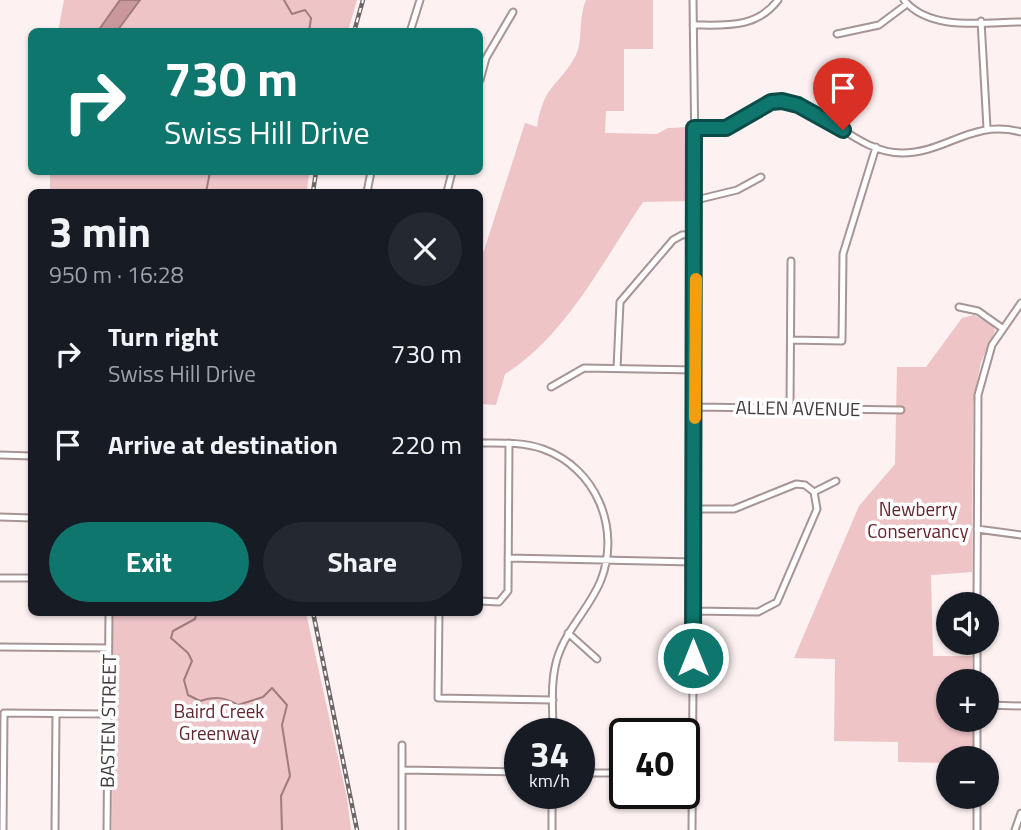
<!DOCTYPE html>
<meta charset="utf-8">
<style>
:root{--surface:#171b24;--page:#242831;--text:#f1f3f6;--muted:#9ea1a6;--accent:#0f766e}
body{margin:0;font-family:"Titillium Web",sans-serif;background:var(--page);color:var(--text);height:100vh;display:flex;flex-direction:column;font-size:26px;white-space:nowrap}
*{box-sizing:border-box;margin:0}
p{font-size:23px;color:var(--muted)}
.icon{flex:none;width:38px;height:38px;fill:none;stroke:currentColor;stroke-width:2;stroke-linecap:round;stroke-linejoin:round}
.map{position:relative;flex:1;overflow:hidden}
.drawer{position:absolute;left:28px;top:189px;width:455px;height:427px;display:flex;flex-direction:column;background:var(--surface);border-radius:10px;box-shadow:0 2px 5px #0004}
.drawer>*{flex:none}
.hud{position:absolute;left:28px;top:28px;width:455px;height:147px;border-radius:10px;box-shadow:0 2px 5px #0004;background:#0f766e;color:#fff;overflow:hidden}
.controls{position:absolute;left:936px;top:592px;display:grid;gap:14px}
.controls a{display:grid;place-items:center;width:63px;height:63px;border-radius:50%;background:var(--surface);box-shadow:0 2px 5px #0004;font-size:35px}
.speed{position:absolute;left:504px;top:718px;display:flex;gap:14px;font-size:35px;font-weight:700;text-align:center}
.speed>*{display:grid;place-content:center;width:91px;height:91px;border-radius:50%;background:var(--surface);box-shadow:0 2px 5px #0004;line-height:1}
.speed small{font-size:18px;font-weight:400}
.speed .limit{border:4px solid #111;border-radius:10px;background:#fff;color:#111}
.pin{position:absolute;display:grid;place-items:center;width:60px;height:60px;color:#fff;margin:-72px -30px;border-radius:50% 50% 50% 0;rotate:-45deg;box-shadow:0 0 7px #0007}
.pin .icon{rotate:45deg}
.me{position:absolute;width:77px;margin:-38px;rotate:0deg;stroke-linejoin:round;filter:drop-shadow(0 0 5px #0008)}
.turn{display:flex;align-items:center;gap:24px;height:147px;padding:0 21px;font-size:32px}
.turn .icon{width:91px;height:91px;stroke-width:2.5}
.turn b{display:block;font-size:49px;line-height:60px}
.round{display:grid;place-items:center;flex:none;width:74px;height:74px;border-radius:37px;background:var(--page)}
.head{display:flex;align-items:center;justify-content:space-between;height:119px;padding:0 21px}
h1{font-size:42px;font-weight:700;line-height:52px}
.primary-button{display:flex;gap:14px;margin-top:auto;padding:14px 21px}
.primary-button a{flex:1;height:80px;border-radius:42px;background:var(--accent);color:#fff;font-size:28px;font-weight:700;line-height:80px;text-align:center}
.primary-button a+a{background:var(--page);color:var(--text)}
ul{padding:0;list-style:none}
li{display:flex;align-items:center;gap:21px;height:91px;padding:0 21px}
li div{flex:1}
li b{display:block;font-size:26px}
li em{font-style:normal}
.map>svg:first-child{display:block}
</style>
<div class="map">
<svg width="1021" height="830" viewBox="0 0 1021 830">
<rect width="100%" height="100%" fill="#fdf1f1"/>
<path fill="#eec4c7" d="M 64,0 L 357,0 L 348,31 L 58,32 Z
M 586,0 L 653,0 L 653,49 L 624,49 L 624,111 L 606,111 L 605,133 L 657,134 L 668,128 L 690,127 L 690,201 L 643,202 C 603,261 566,336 505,374 L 496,405 L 480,404 L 480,263 L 525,123 L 537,127 C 544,83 559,87 576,55 C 583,41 578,19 586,0 Z
M 50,172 L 309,172 L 307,192 L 50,192 Z
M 974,315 L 993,326 L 995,331 L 981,362 L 973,405 L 972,572 L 931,575 L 933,656 L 972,656 L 972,681 L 948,681 L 948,719 L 973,719 L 973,758 L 948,758 L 948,763 L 898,762 L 898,742 L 834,741 L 835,659 L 794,658 L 859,506 L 895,464 L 897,367 L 926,367 L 962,318 Z
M 113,613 L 306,613 L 347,798 L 351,830 L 112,830 Z"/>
<path fill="#ca989c" stroke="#a17c7f" stroke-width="2" d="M 120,0 L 140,0 L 117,31 L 98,31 Z"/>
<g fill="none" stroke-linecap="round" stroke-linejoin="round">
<path stroke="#a17c7f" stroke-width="2" d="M 284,0 L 292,14 L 305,10 L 311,18 L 309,32
M 206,192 L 210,172
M 197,612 L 195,619 L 173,631 L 171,638 L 188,653 L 192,661 L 184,680 L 188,695 L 200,701 C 214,696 225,697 238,705 L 263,697 L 272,688 L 287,705 L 282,725 L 290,776 L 281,796 L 282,830"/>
<g stroke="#a79495" stroke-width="9">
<path id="minor" d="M 904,0 C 930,32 984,22 1021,22
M 981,21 L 987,128
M 693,25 C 725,25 756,29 778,0
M 410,32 L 420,0
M 837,34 L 879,25 L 907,4
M 480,80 L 486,58 L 513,12
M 694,128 C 704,128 717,130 727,128 C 746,122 762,98 784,101 C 826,108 858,153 902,153 C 947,153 971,119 1021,132
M 367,192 L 371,172
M 447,192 L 452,172
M 696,200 L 737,190 L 761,177
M 959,307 L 978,311 L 1002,328
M 791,340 L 842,341 L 843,254 L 876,147
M 617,368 L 620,302 L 673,240 L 682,235 L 696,234
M 551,387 L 584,368 L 696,370
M 695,407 L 901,410
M 790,408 L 791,261
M 480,443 C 501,443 523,442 543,449 C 596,468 621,528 601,580 C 590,608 566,629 557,659 C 550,683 553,709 553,733
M 0,455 L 32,456
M 814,492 L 836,481
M 695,509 L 734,509 L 796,484 L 805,485 L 814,492
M 0,517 L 32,518
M 977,529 L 1021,535
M 508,558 L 694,562
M 0,578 L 32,578
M 480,601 L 499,602 L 508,591 L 509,443
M 977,604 L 978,395 L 992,345 L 1021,303
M 694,611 L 758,612 L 777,602 L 817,509 L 814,492
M 439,612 L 438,698 L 553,700
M 568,633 L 597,659
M 977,642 L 977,681
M 0,647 L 109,648
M 987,705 L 1021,706
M 977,719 L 977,758
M 402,770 L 520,772
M 579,773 L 609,773 L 625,768
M 977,796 L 977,830
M 3,830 L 4,713 L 108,714
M 55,830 L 56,714
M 107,830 L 109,612
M 402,830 L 402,745
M 552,830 L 552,793
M 692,830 L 696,234 L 693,0
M 1015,830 L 1021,813"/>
</g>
<use href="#minor" stroke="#fff" stroke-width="5"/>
<g stroke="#6e6566" stroke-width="4.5">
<path id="rail" d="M 354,32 L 363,0
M 313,192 L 316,172
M 313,612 L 357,830"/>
</g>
<use href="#rail" stroke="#fff" stroke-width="2" stroke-dasharray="5" stroke-linecap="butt"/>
</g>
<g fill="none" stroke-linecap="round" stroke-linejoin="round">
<g stroke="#0a4d48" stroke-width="18">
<path id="route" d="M 693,658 L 694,128 L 726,128 L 771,102 L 782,101 L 798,105 L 843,130"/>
</g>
<use href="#route" stroke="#0f766e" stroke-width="12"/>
<path stroke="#f59e0b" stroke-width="12" d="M 695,418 L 696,279"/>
</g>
<g text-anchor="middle" stroke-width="7" stroke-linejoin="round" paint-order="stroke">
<g font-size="19" fill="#423a3b" stroke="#fff">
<text transform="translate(798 408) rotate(1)" y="7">ALLEN AVENUE</text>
<text transform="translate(108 721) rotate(-89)" y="7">BASTEN STREET</text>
</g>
<g font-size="19" fill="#64252f" stroke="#fff">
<text x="918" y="516">Newberry<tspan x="918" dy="22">Conservancy</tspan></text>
<text x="219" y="718">Baird Creek<tspan x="219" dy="22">Greenway</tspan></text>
</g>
</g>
</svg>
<div class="controls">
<a><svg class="icon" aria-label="sound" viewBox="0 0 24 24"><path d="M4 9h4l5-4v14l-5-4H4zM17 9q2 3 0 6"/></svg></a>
<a>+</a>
<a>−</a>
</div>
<div class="speed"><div>34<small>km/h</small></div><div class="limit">40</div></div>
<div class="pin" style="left:843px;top:130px;background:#d93025"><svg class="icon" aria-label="arrive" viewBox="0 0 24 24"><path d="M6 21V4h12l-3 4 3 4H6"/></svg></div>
<svg class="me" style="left:693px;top:658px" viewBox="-20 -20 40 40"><circle r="17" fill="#0f766e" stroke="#fff" stroke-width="3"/><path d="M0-11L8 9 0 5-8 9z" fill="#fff"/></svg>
<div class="hud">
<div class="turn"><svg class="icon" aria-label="right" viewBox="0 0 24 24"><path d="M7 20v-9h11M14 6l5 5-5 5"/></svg><div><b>730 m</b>Swiss Hill Drive</div></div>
</div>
<section class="drawer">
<div class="head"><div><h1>3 min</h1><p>950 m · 16:28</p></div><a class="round"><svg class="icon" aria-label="close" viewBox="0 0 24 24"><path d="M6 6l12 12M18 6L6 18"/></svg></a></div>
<ul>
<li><svg class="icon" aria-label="right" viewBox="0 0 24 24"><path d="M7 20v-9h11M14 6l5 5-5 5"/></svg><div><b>Turn right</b><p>Swiss Hill Drive</p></div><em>730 m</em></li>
<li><svg class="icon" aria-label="arrive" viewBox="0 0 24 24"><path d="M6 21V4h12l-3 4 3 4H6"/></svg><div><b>Arrive at destination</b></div><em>220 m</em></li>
</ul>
<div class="primary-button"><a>Exit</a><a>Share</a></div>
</section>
</div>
